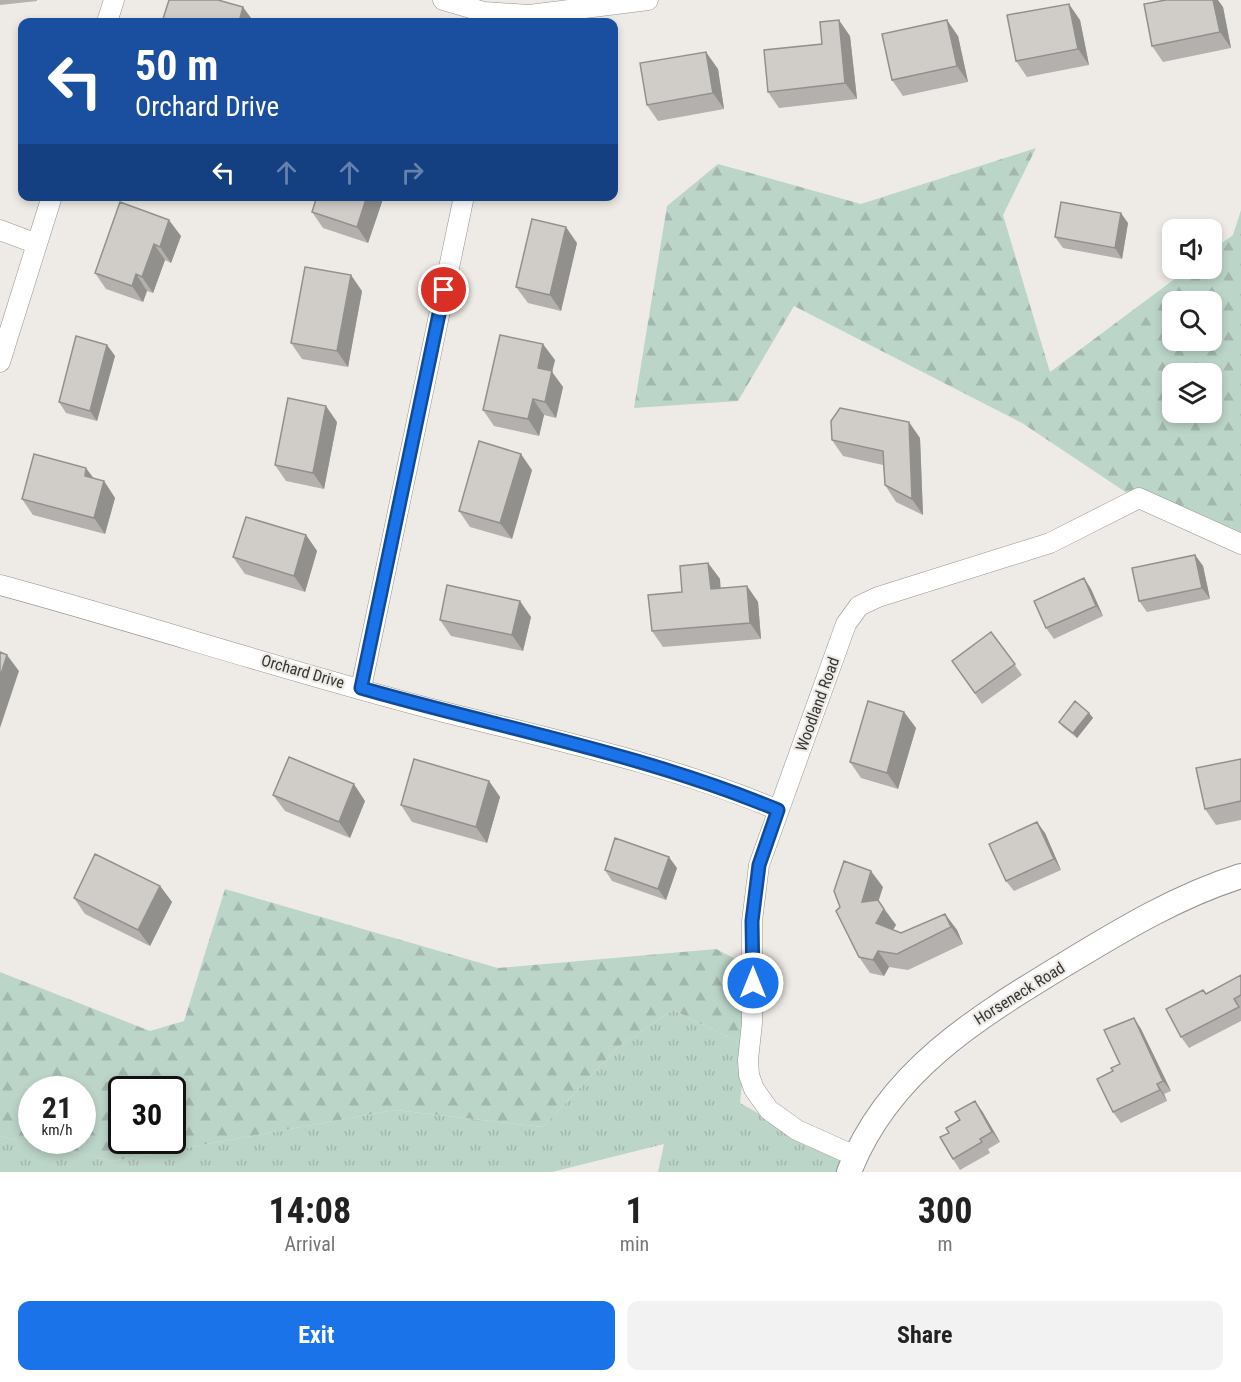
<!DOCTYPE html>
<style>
:root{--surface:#fff;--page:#f2f2f2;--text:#222;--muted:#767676;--accent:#1a73e8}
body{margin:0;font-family:"Roboto Condensed",sans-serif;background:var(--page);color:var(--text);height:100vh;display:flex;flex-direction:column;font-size:22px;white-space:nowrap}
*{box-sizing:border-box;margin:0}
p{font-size:20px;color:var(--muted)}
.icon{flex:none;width:33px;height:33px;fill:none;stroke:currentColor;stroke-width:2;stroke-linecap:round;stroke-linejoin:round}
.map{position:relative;height:1172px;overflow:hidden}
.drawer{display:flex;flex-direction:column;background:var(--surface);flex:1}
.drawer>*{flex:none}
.hud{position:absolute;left:18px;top:18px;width:600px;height:183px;border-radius:12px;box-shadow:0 3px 9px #0003;background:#1a4fa0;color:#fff;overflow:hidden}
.tools{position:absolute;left:1162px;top:219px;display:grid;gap:12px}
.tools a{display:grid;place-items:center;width:60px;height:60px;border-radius:12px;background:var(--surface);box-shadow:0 3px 9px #0003;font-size:30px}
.speed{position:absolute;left:18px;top:1076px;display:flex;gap:12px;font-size:30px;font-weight:700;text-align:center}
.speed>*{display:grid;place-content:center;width:78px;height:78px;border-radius:50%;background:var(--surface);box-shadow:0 3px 9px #0003;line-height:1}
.speed small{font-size:15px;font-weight:400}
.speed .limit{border:3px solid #111;border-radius:9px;background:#fff;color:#111}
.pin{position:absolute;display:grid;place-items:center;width:51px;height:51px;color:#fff;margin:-26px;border:3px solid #fff;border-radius:50%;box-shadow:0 2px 6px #0007}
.me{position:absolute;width:66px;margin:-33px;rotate:0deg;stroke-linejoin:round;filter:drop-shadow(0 0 4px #0008)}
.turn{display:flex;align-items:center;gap:21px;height:126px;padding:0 18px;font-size:27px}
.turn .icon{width:78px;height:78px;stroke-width:2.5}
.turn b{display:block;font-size:42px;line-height:51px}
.lanes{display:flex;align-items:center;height:57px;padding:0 18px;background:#0003;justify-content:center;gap:30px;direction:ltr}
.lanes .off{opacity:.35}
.eta{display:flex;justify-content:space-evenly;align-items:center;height:102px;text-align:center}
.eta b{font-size:36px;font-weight:700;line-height:42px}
.primary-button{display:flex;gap:12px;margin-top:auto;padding:12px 18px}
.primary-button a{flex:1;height:69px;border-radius:12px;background:var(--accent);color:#fff;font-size:24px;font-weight:700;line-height:69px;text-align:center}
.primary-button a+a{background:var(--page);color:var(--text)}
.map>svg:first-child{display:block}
</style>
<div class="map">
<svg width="1241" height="1172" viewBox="0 0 1241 1172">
<defs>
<pattern id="grass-tufts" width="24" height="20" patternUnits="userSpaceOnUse" patternTransform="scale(1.5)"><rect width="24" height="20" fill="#bcd5c9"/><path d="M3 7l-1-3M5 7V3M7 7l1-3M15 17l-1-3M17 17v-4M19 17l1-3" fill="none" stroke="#a2b7ad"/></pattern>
<pattern id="forest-firs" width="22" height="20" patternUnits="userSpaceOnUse" patternTransform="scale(1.5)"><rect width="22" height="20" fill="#bcd5c9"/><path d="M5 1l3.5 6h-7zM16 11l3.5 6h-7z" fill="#a2b7ad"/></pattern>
</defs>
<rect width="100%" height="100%" fill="#eeebe6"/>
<path fill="url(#grass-tufts)" d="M 673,1010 L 746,1046 L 740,1103 L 851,1166 L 849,1172 L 658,1172 L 664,1144 L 552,1172 L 0,1172 L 0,1136 L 113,1161 L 395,1110 L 543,1127 L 618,1047 Z"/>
<path fill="url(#forest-firs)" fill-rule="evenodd" d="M 1036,148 L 1003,215 L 1050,372 L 1188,269 L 1212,268 L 1212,250 L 1233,235 L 1241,210 L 1241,542 L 1145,505 L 1022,423 L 794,306 L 738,401 L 634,408 L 667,206 L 718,164 L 861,204 ZM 1173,302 L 1212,302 L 1212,340 L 1173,340 ZM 1173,374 L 1212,374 L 1212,412 L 1173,412 Z
M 225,889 L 498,968 L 716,949 L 755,969 L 746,1046 L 673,1010 L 618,1047 L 543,1127 L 395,1110 L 113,1161 L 0,1136 L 0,972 L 150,1031 L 184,1021 ZM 32,1089 L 82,1089 L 82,1140 L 32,1140 ZM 122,1089 L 172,1089 L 172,1140 L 122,1140 Z"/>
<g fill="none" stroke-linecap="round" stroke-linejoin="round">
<g stroke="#96938f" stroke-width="21">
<path id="minor" d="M 443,0 L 484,12 L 529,15 L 648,0
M 107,22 L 114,0
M 0,230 L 37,244
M 0,362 L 52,196
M 0,585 C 147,625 292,673 440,711 C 554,740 669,764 778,810
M 361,688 L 464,196
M 855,1156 L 797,1130 L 769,1110 L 754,1089 L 749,1075 L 748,1060 L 752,1023 L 752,921 L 759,865 L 846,624 L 859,606 L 878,597 L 1050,543 L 1139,498 L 1241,544"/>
</g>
<g stroke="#96938f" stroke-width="26">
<path id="tertiary" d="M 849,1172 C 888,1071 978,1017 1067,963 C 1123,929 1178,896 1241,876"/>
</g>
<use href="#minor" stroke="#fff" stroke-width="20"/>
<use href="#tertiary" stroke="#fff" stroke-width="24"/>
</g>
<path fill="#b3b0ad" d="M 0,0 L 37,0 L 37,1 L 0,5 Z
M 1223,7 L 1231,48 L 1163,62 L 1152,46 Z
M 1080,20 L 1089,65 L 1027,77 L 1016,61 Z
M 850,36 L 857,99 L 779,108 L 768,92 L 822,44 Z
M 958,36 L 968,82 L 903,96 L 892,80 Z
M 718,69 L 724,109 L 658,121 L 647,105 Z
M 317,196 L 384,196 L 368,243 L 323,228 L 312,212 Z
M 120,202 L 181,236 L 171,263 L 165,260 L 153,293 L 147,291 L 143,302 L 106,289 L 95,273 Z
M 1128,223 L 1122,259 L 1063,248 L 1055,237 Z
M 577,243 L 561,311 L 528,303 L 516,287 Z
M 362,291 L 348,367 L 302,359 L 291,343 Z
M 107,345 L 115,356 L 97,421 L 66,413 L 59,402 Z
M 555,360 L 552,372 L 563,387 L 556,418 L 544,415 L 539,436 L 494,426 L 483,410 Z
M 337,422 L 324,489 L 286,481 L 275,465 Z
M 920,438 L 923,515 L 896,502 L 885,485 L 883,465 L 843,456 L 832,440 Z
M 532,470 L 512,539 L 470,527 L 459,511 Z
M 94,479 L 104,481 L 115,498 L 105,534 L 33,515 L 22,499 Z
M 306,535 L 317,551 L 305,592 L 245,574 L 233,557 Z
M 1195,555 L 1203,566 L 1210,599 L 1147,612 L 1139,601 Z
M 708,563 L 720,579 L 720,588 L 747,586 L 758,602 L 761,639 L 663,647 L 652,631 L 682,592 Z
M 1084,578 L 1091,589 L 1103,616 L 1054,639 L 1046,628 Z
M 531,617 L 523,651 L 451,636 L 440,620 Z
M 991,632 L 1022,675 L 982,704 L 952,661 Z
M 904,712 L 916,728 L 898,789 L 861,778 L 850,762 Z
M 1089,713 L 1093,718 L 1077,738 L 1063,727 L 1059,722 Z
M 1241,759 L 1241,820 L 1216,825 L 1205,809 Z
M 489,781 L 500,797 L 487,843 L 412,822 L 401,805 Z
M 273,795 L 365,801 L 350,838 L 285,811 Z
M 1045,833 L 1061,870 L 1014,891 L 1006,881 Z
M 677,868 L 666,900 L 612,881 L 605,870 Z
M 160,886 L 172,902 L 150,946 L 85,914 L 74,898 Z
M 883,887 L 878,900 L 896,925 L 893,930 L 901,933 L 945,914 L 957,930 L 963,944 L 908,970 L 889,967 L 884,976 L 870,973 L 859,957 Z
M 1241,975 L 1241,1021 L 1189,1048 L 1181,1037 L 1206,994 Z
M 1134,1018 L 1141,1029 L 1171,1091 L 1164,1094 L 1167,1101 L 1121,1123 L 1113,1112 L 1120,1064 Z
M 982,1111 L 1000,1142 L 988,1149 L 990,1153 L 960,1170 L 953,1159 L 949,1133 Z"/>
<path fill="#92908d" d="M 1213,0 L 1218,0 L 1223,7 L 1231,48 L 1220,32 Z
M 1069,4 L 1080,20 L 1089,65 L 1078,49 Z
M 243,7 L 254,22 L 239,22 Z
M 839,20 L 850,36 L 857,99 L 845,83 Z
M 947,20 L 958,36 L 968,82 L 957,66 Z
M 706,52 L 718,69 L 724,109 L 713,93 Z
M 367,196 L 384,196 L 368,243 L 357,227 Z
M 1121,213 L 1128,223 L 1122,259 L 1115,248 Z
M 169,220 L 181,236 L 171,263 L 160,247 Z
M 566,227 L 577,243 L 561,311 L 550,295 Z
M 154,244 L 165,260 L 153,293 L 142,277 Z
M 136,274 L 147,291 L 143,302 L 132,286 Z
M 351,275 L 362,291 L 348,367 L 337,351 Z
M 543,344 L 555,360 L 552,372 L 563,387 L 556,418 L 545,402 L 538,368 Z
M 107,345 L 115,356 L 97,421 L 90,411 Z
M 533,399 L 544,415 L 539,436 L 528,419 Z
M 326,406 L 337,422 L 324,489 L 313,473 Z
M 909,422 L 920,438 L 923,515 L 912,499 Z
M 521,454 L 532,470 L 512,539 L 500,523 Z
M 86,468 L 98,484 L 85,476 Z
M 104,481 L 115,498 L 105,534 L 94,518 Z
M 306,535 L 317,551 L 305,592 L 294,576 Z
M 1195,555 L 1203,566 L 1210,599 L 1202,588 Z
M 708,563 L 720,579 L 722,605 L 711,589 Z
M 1084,578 L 1091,589 L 1103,616 L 1096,606 Z
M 747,586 L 758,602 L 761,639 L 750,623 Z
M 520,601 L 531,617 L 523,651 L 512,635 Z
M 7,655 L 19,671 L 0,728 L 0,677 Z
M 904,712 L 916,728 L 898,789 L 887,773 Z
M 1089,713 L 1093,718 L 1077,738 L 1073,733 Z
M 489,781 L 500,797 L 487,843 L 476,827 Z
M 354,784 L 365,801 L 350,838 L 339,822 Z
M 1037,822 L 1045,833 L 1061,870 L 1054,859 Z
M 669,857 L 677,868 L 666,900 L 658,889 Z
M 871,871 L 883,887 L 873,918 L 862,902 Z
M 160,886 L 172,902 L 150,946 L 138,930 Z
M 884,909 L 896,925 L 887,939 L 876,923 Z
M 945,914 L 957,930 L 963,944 L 951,927 Z
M 878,951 L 889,967 L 884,976 L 873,960 Z
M 1134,1018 L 1141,1029 L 1171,1091 L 1163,1081 Z
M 1157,1084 L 1164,1094 L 1167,1101 L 1160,1090 Z
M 975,1101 L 982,1111 L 1000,1142 L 992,1132 Z"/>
<path fill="#d0cdc9" stroke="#92908d" stroke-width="1.5" d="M 169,0 L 218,0 L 243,7 L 239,22 L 162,22 Z
M 1166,0 L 1213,0 L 1220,32 L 1152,46 L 1144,4 Z
M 1069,4 L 1078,49 L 1016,61 L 1007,15 Z
M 839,20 L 845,83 L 768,92 L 764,50 L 822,44 L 820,22 Z
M 947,20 L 957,66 L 892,80 L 882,34 Z
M 706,52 L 713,93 L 647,105 L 640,63 Z
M 317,196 L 367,196 L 357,227 L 312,212 Z
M 120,202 L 169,220 L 160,247 L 154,244 L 142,277 L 136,274 L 132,286 L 95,273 Z
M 1061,202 L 1121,213 L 1115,248 L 1055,237 Z
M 532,219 L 566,227 L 550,295 L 516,287 Z
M 305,267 L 351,275 L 337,351 L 291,343 Z
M 500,335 L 543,344 L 538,368 L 552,371 L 545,402 L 533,399 L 528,419 L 483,410 Z
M 76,336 L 107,345 L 90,411 L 59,402 Z
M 288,398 L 326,406 L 313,473 L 275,465 Z
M 840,408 L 909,422 L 912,499 L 885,485 L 883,451 L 832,440 L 831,421 Z
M 479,441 L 521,454 L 500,523 L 459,511 Z
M 34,454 L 86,468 L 85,476 L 104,481 L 94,518 L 22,499 Z
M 246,517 L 306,535 L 294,576 L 233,557 Z
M 1195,555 L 1202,588 L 1139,601 L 1132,568 Z
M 708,563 L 711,589 L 747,586 L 750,623 L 652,631 L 648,595 L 682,592 L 680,566 Z
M 1084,578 L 1096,606 L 1046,628 L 1034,601 Z
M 447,585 L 520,601 L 512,635 L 440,620 Z
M 991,632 L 1015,664 L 975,693 L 952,661 Z
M 0,652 L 7,655 L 0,677 Z
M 868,701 L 904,712 L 887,773 L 850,762 Z
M 1075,701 L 1089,713 L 1073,733 L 1059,722 Z
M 289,757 L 354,784 L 339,822 L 273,795 Z
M 414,759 L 489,781 L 476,827 L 401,805 Z
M 1241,759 L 1241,801 L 1205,809 L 1196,768 Z
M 1037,822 L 1054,859 L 1006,881 L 989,844 Z
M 615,838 L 669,857 L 658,889 L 605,870 Z
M 95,854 L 160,886 L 138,930 L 74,898 Z
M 844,861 L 871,871 L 862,902 L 878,900 L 884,909 L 876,923 L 901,933 L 945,914 L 951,927 L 897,954 L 878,951 L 873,960 L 859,957 L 836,911 L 840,907 L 834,891 Z
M 1241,975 L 1241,995 L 1234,999 L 1239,1007 L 1181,1037 L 1166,1009 L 1203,990 L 1206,994 Z
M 1134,1018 L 1163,1081 L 1157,1084 L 1160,1090 L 1113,1112 L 1097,1079 L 1113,1071 L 1111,1068 L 1120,1064 L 1104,1030 Z
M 975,1101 L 992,1132 L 980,1139 L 982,1142 L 953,1159 L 940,1137 L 949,1133 L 946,1128 L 960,1120 L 955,1112 Z"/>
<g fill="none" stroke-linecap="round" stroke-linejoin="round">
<g stroke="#114b97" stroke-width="15">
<path id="route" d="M 444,290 L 361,688 C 500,728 644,754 778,810 L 759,865 L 752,921 L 753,983"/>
</g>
<use href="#route" stroke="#1a73e8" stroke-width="10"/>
</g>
<g text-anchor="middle" stroke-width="4.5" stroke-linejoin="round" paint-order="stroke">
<g font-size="16" fill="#363533" stroke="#eeebe6">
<text transform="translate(303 671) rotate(16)" y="6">Orchard Drive</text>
<text transform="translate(817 704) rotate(-70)" y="6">Woodland Road</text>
<text transform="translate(1019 993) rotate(-32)" y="6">Horseneck Road</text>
</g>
</g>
</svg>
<div class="tools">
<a><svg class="icon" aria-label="sound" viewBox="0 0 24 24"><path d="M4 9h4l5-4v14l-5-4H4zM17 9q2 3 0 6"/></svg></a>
<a><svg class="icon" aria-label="search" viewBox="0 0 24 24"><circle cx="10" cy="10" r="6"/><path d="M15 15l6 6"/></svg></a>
<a><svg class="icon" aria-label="layers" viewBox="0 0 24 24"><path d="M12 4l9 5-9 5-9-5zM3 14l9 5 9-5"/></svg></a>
</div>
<div class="speed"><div>21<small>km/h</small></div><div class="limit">30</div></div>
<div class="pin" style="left:444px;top:290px;background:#d93025"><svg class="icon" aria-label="arrive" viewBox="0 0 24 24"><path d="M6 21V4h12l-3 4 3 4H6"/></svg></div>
<svg class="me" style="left:753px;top:983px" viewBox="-20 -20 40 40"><circle r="17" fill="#1a73e8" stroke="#fff" stroke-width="3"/><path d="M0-11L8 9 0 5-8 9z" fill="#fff"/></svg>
<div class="hud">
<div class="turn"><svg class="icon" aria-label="left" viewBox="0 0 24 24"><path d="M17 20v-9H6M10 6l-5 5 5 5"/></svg><div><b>50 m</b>Orchard Drive</div></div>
<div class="lanes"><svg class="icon" aria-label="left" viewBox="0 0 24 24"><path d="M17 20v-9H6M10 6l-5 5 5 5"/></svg><svg class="icon off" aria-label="ahead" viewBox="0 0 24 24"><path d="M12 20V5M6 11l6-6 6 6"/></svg><svg class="icon off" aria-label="ahead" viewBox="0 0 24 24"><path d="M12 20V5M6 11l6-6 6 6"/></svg><svg class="icon off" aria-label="right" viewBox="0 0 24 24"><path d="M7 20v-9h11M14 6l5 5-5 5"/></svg></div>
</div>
</div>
<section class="drawer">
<div class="eta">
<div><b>14:08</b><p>Arrival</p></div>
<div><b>1</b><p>min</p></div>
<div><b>300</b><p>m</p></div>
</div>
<div class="primary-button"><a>Exit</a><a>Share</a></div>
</section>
